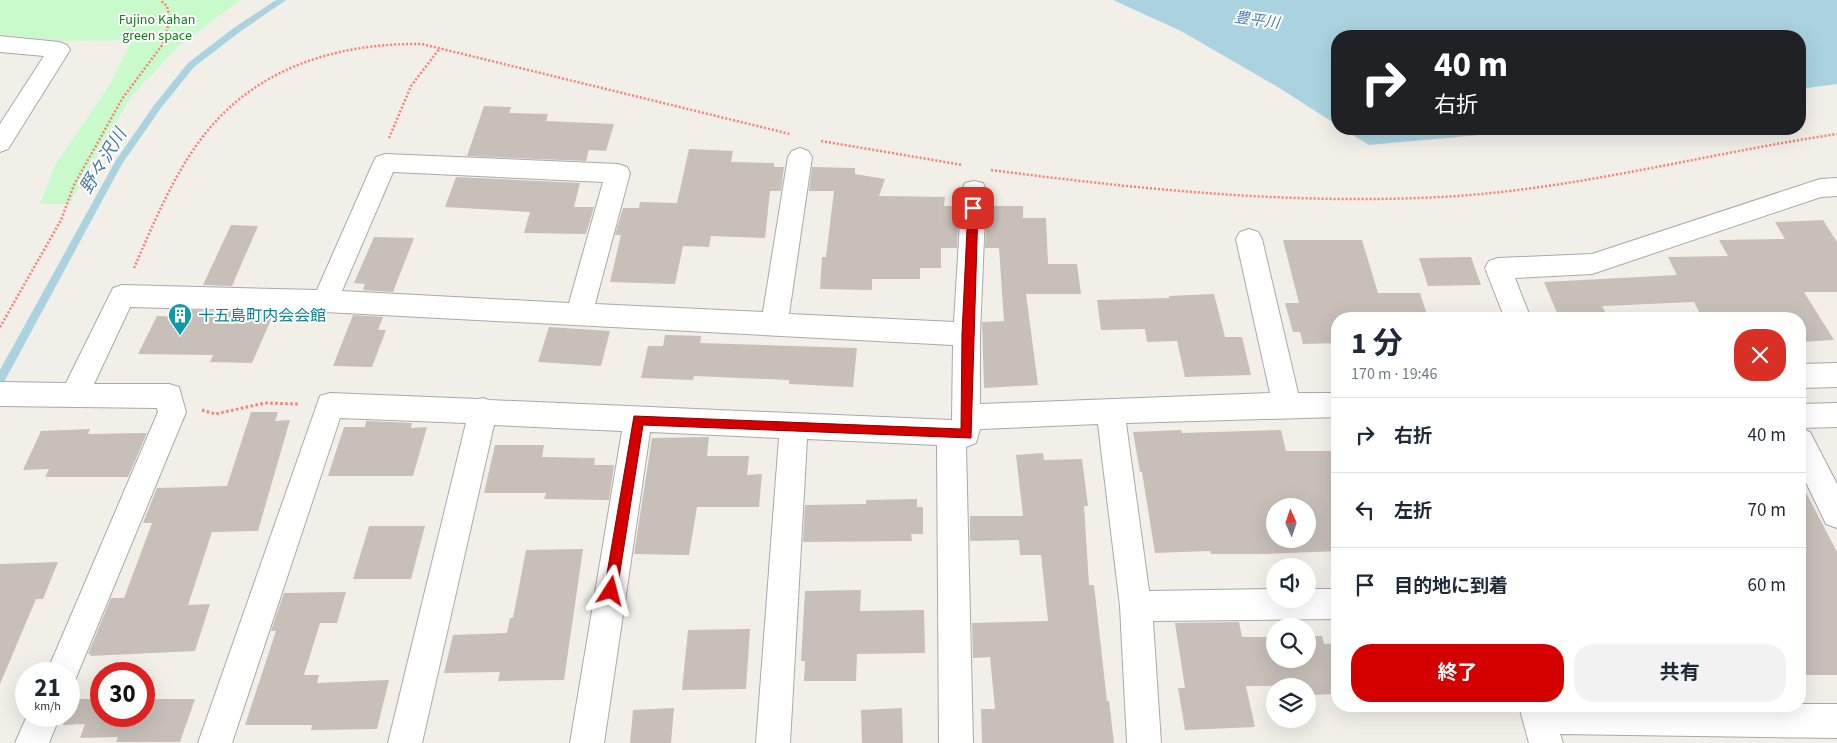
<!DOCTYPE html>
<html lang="ja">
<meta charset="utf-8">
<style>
:root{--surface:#fff;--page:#f2f2f3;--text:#1f2937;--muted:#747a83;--line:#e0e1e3;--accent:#d40000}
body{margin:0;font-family:"Source Sans 3","Noto Sans JP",sans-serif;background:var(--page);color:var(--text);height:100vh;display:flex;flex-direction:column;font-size:19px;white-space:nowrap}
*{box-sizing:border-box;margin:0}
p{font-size:16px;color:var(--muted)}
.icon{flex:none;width:28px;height:28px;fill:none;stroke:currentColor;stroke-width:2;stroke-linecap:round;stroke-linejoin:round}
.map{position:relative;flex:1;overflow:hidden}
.panel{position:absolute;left:1331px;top:312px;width:475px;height:400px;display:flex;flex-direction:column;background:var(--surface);border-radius:20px;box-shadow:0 5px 20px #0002}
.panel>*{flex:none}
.top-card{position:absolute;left:1331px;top:30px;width:475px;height:105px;border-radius:20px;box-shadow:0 5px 20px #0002;background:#202124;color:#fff;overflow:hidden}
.needle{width:32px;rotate:357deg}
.fabs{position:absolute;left:1266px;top:498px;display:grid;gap:10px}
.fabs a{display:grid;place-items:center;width:50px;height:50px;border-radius:50%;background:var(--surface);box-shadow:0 5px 20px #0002;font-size:25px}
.speed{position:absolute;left:15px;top:662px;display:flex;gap:10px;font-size:25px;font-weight:700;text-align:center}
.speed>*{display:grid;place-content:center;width:65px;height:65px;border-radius:50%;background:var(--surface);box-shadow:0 5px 20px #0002;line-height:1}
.speed small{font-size:12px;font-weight:400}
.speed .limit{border:8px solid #d22;background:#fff;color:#111}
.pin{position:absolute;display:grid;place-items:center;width:42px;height:42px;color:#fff;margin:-21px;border-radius:10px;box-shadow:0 2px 8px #0006}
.me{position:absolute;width:55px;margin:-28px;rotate:9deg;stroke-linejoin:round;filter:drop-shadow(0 0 4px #0008)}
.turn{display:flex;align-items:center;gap:18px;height:105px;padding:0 20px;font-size:22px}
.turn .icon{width:65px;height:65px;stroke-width:2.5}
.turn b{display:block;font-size:35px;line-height:42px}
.round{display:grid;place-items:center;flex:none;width:52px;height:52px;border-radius:20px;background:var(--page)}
.summary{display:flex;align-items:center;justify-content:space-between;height:85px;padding:0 20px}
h1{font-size:30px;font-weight:700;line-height:38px}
.primary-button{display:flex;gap:10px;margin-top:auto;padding:10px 20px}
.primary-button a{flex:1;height:58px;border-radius:20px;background:var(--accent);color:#fff;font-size:20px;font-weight:700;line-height:58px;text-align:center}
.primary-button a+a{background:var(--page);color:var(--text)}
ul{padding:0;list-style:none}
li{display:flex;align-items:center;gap:15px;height:75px;padding:0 20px;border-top:1px solid var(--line)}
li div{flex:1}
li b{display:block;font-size:19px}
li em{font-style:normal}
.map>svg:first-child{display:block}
</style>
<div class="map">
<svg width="1837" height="743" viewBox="0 0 1837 743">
<rect width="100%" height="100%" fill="#f2efe9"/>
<path fill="#c8facc" d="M 0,0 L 240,0 L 177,47 L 130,98 L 69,204 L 40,204 L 54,167 L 110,84 L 132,40 L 61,41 L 0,34 Z"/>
<path fill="#aad3df" d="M 1113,0 L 1837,0 L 1837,84 L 1800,89 L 1800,36 L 1338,36 L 1337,125 L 1281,89 L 1181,31 Z
M 1343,129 L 1544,129 L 1369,145 Z"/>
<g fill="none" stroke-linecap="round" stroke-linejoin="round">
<path fill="#aad3df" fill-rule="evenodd" d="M 276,0 L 286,0 L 241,31 L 194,67 L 161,108 L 122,164 L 4,382 L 0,383 L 0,370 L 116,160 L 155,104 L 188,63 L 235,27 Z"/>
</g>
<path fill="#c7bfb8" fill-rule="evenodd" d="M 484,106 L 511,107 L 509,113 L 548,114 L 546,121 L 614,124 L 606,151 L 589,150 L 586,161 L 467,156 Z
M 689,149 L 733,151 L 731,162 L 774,163 L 774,167 L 784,167 L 781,191 L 770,191 L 765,238 L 711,236 L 709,247 L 683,246 L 675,284 L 610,282 L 621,235 L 615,235 L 623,208 L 639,208 L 640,202 L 677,203 Z
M 812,167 L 855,168 L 855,174 L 885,179 L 879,196 L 945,197 L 944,206 L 959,206 L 957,248 L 941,248 L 941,268 L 920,268 L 920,279 L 872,279 L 872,290 L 820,289 L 822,257 L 826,257 L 834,191 L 809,191 Z
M 456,177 L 580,183 L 574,207 L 594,207 L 586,234 L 524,233 L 530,212 L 445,207 Z
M 987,206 L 1023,206 L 1023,218 L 1046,218 L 1048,264 L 1077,264 L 1081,294 L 1026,294 L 1038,385 L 984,388 L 982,322 L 1004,321 L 999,248 L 985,248 Z
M 1823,220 L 1837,242 L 1837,292 L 1804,292 L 1834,340 L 1800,342 L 1800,319 L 1703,319 L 1694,302 L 1602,306 L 1606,314 L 1558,315 L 1544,282 L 1677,275 L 1668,257 L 1728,256 L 1719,240 L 1785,239 L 1775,222 Z
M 231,225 L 258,226 L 232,286 L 203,285 Z
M 374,237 L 414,238 L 393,292 L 363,290 L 365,284 L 354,283 Z
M 1283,240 L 1362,240 L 1378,293 L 1420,293 L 1428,318 L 1338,319 L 1338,343 L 1303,344 L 1300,332 L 1293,332 L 1285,303 L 1299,303 Z
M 1471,257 L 1481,285 L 1428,286 L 1419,258 Z
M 1214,294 L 1225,337 L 1242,337 L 1251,375 L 1185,377 L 1177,341 L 1147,342 L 1145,329 L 1101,330 L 1097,300 L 1169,298 L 1169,296 Z
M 192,310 L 221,311 L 274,313 L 252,363 L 210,362 L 213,355 L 138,354 L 157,316 L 189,317 Z
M 353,315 L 383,317 L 378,330 L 386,330 L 372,367 L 333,366 Z
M 549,327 L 610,331 L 601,366 L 538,362 Z
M 665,335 L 701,336 L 700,343 L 857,348 L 853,387 L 789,384 L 789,380 L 694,376 L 693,380 L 641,378 L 648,346 L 663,346 Z
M 251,412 L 278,412 L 275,421 L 290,420 L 258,531 L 212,532 L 188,605 L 210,604 L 195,651 L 90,656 L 91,654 L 88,654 L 111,598 L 124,598 L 152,523 L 143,523 L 157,488 L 227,486 Z
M 366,421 L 412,423 L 411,428 L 427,427 L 413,476 L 328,476 L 344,427 L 365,427 Z
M 90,429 L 88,434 L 147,433 L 128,477 L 45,477 L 49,469 L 23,470 L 41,431 Z
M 1181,430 L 1182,433 L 1281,430 L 1286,451 L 1338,451 L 1338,551 L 1267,554 L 1211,554 L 1210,551 L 1155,553 L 1142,472 L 1140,472 L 1133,432 ZM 1275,506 L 1308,506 L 1308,539 L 1275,539 Z
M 709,437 L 707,456 L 749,456 L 747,475 L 762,474 L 759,507 L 697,507 L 689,555 L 634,554 L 652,438 Z
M 495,445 L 544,445 L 542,457 L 595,458 L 594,465 L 614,465 L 609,500 L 544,499 L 546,493 L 484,493 Z
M 1043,453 L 1044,460 L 1082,459 L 1088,506 L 1084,506 L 1089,585 L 1094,585 L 1107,701 L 1109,701 L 1114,743 L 982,743 L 981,709 L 995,709 L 990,657 L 973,658 L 972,623 L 1048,621 L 1041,555 L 1020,555 L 1019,540 L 970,541 L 970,516 L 1023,516 L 1016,455 Z
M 1800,481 L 1837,552 L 1837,675 L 1800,675 Z
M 917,499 L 917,507 L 923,507 L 923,534 L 911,534 L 912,541 L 803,542 L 805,505 L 866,504 L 866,500 Z
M 369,526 L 425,526 L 411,579 L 353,579 Z
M 583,549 L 564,680 L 498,681 L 500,672 L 444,673 L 453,635 L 507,633 L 510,618 L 513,618 L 526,550 Z
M 58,562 L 43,599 L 36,599 L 0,684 L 0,564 Z
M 861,590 L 860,611 L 924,610 L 925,653 L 857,654 L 856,681 L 804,681 L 805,661 L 801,661 L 805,591 Z
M 346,592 L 337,623 L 320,623 L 304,675 L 319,675 L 317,683 L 389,680 L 377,729 L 311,730 L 312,725 L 245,725 L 276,631 L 271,631 L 284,593 Z
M 1239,622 L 1242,637 L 1275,637 L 1275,659 L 1308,659 L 1308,636 L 1322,636 L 1324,644 L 1338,643 L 1338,694 L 1308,695 L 1308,686 L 1246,686 L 1255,727 L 1185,730 L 1178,688 L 1185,688 L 1175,623 Z
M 750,629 L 746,689 L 682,690 L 688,630 Z
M 73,699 L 101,699 L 101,716 L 144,716 L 144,699 L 195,699 L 180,742 L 116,742 L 118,737 L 80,738 L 85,724 L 63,725 L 66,716 L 69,716 Z
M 674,708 L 671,743 L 630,743 L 633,710 Z
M 902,708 L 903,743 L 862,743 L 861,710 Z"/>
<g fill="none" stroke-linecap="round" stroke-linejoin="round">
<g stroke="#a9a9a9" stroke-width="2">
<path id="minor" d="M 0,36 L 59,42 L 67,45 L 70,50 L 8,149 L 0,152 L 0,124 L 44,56 L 0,52 Z
M 800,148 L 808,151 L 812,157 L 789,314 L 954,322 L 962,190 L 965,183 L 974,181 L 983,183 L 986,190 L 980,334 L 980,404 L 1270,393 L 1236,239 L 1240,232 L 1249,229 L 1258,232 L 1262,239 L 1298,393 L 1338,393 L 1338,417 L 1126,423 L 1149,591 L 1275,589 L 1275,599 L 1308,599 L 1308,589 L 1338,589 L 1338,619 L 1153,621 L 1161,743 L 1127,743 L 1120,606 L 1098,424 L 980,429 L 976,443 L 966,447 L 973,743 L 939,743 L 937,445 L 807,439 L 790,743 L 756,743 L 779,438 L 650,432 L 604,743 L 570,743 L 622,431 L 494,425 L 422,743 L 388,743 L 466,423 L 340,418 L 232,743 L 198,743 L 320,396 L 330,393 L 478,399 L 483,398 L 489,400 L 952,420 L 953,345 L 325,312 L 130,307 L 94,384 L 169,384 L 179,387 L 186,412 L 73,685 L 69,687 L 69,674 L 46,674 L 158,412 L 157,408 L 0,406 L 0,382 L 66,383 L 113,288 L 122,285 L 317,290 L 373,163 L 376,157 L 385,154 L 618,164 L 627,167 L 630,173 L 595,304 L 763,312 L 788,157 L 792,151 ZM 393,172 L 603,182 L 569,303 L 342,291 Z
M 1837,178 L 1837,196 L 1821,197 L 1592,274 L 1515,278 L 1531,319 L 1505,319 L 1485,268 L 1489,261 L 1498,258 L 1592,254 L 1820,179 Z
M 1837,363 L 1837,387 L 1800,388 L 1800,364 Z
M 1837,403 L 1837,427 L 1800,428 L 1810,432 L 1837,484 L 1837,528 L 1826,524 L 1800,470 L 1800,404 Z
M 1800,704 L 1837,704 L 1837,738 L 1560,734 L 1563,743 L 1529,743 L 1519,706 L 1800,706 Z
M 27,716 L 60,716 L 49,743 L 15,743 Z"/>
</g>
<path stroke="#fa8072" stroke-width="2.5" stroke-dasharray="2 2" stroke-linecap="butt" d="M 389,138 L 411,86 L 440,48
M 821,141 L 963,165
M 991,170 C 1146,190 1301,206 1457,196 C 1585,187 1710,153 1837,134
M 134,268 C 156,218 178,163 215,122 C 269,63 345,43 422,44 L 790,134
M 0,327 L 61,220 L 74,185 L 122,99 L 163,44 L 170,19 L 167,6 L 160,0"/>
<path stroke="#fa8072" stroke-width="3" stroke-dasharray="2.5 2.5" stroke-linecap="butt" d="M 202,410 L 215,414 L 265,403 L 299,404"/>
<use href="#minor" fill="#fff" fill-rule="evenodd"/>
</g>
<path fill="#d40000" stroke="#8a0000" d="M 973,204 L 978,208 L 971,438 L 643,425 L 617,591 L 615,595 L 611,597 L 606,595 L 604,591 L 634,416 L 961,429 L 962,334 L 968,208 Z"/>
<defs>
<g id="building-pin" transform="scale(1.25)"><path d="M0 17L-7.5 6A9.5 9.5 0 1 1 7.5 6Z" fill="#0f9aa8" stroke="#fff"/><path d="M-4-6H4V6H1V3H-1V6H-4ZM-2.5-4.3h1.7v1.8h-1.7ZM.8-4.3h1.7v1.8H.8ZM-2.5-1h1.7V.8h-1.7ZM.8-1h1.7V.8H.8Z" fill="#fff"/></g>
</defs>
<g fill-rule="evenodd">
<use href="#building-pin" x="180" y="315"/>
</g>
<g text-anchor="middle" stroke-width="4" stroke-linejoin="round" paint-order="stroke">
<g font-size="14" fill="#0c8416" stroke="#fff">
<text x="157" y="24">Fujino Kahan<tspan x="157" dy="16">green space</tspan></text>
</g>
<g font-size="15" font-style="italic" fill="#4a7aab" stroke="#fff">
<text transform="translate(1257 20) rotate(8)" y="5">豊平川</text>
</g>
<g font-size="16" fill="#0d838f" stroke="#fff" text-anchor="start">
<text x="198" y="321">十五島町内会会館</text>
</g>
<g font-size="18" font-style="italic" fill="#4a7aab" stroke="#fff">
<text transform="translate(103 161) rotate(-59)" y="6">野々沢川</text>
</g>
</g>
</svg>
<div class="fabs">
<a><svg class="needle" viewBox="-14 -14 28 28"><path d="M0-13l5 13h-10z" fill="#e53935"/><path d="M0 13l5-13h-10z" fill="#747a83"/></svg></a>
<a><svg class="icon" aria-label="sound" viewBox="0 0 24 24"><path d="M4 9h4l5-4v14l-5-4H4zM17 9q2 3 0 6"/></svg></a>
<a><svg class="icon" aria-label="search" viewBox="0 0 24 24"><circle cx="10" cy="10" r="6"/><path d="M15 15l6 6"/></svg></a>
<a><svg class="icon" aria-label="layers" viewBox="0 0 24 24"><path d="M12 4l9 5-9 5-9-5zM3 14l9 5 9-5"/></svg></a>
</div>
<div class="speed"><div>21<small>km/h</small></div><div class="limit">30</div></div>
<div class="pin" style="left:973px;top:208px;background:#d93025"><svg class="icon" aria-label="arrive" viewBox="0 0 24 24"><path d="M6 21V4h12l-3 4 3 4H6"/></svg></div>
<svg class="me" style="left:611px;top:591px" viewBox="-20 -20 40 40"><path d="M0-17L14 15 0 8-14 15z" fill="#d40000" stroke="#fff" stroke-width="4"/></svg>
<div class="top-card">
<div class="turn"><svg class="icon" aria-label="right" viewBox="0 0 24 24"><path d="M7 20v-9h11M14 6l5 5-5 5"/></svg><div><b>40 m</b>右折</div></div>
</div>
<section class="panel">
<div class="summary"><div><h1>1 分</h1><p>170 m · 19:46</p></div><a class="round" style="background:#d93025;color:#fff"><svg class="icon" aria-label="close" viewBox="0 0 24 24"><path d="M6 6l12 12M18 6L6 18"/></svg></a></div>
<ul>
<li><svg class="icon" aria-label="right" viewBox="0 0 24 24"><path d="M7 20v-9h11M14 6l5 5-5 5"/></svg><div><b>右折</b></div><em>40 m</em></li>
<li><svg class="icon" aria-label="left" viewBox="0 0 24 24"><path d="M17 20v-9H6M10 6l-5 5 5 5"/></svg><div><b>左折</b></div><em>70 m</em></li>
<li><svg class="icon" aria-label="arrive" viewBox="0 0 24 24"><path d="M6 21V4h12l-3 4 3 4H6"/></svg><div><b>目的地に到着</b></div><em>60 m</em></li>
</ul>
<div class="primary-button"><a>終了</a><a>共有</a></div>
</section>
</div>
